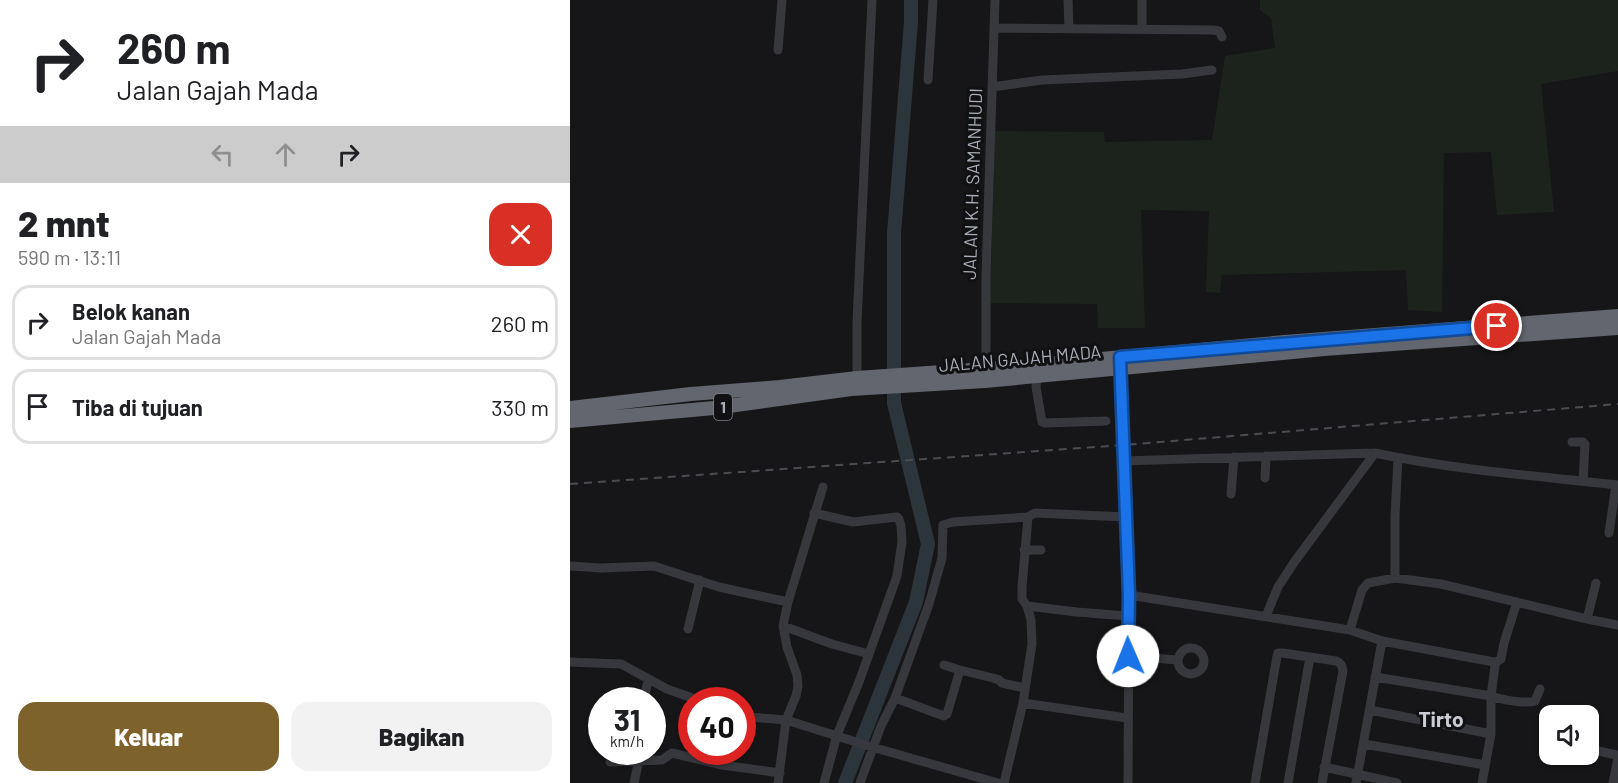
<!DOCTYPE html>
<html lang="id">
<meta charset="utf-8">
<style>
:root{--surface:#fff;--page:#f2f2f2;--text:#202124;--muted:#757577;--line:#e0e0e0;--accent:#7e622b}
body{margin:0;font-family:Barlow,sans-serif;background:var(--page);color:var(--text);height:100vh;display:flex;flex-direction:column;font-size:22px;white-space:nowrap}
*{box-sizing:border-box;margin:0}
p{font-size:20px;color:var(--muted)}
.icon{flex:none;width:33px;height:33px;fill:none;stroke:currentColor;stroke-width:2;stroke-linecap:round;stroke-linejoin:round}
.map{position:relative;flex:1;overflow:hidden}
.details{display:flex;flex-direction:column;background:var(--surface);width:570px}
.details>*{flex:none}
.hud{background:#fff;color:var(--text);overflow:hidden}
.fabs{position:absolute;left:969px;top:705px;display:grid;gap:12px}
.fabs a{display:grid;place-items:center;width:60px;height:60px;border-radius:12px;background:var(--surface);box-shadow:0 2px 4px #0004;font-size:30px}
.speed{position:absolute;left:18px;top:687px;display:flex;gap:12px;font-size:30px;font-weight:700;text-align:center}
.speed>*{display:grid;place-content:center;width:78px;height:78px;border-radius:50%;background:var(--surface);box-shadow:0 2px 4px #0004;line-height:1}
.speed small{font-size:15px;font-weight:400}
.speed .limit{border:9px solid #d22;background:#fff;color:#111}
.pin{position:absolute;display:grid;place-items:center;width:51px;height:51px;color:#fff;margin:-26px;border:3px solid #fff;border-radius:50%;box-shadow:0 2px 6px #0007}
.me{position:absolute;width:66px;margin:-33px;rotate:359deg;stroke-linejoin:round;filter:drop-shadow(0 0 4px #0008)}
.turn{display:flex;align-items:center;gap:21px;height:126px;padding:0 18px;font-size:27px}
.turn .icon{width:78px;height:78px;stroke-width:2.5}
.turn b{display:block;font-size:42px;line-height:51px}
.lanes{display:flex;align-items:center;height:57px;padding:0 18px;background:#0003;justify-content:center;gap:30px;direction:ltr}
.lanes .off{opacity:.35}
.round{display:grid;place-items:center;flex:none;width:63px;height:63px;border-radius:18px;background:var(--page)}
.head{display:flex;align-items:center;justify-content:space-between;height:102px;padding:0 18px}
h1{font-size:36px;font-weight:800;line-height:45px}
.cta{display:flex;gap:12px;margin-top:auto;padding:12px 18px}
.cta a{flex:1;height:69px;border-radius:18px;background:var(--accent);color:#fff;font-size:24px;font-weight:800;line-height:69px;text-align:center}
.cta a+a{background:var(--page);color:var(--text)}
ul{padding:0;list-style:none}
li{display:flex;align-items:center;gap:18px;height:75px;margin:0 12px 9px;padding:0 6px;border:3px solid var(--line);border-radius:18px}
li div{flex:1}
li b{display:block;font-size:22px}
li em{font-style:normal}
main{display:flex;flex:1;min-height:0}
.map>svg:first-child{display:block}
</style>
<main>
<section class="details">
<div class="hud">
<div class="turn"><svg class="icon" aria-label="right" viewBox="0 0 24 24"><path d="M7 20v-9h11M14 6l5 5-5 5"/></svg><div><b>260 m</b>Jalan Gajah Mada</div></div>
<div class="lanes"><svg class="icon off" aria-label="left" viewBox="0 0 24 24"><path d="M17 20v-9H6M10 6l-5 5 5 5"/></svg><svg class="icon off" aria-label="ahead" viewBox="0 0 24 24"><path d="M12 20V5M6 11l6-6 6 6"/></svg><svg class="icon" aria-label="right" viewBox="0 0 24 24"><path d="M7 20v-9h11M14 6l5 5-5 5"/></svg></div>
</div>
<div class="head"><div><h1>2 mnt</h1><p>590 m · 13:11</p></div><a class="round" style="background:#d93025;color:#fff"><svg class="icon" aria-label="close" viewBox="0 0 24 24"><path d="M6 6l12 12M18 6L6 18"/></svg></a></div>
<ul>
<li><svg class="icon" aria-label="right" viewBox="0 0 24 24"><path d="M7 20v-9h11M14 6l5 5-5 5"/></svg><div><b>Belok kanan</b><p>Jalan Gajah Mada</p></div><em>260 m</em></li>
<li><svg class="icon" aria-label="arrive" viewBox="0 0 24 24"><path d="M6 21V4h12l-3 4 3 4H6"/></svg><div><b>Tiba di tujuan</b></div><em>330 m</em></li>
</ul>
<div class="cta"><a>Keluar</a><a>Bagikan</a></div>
</section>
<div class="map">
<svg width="1048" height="783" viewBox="0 0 1048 783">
<rect width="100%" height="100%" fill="#161618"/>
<path fill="#1c231d" d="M 690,0 L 1048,0 L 1048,71 L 971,84 L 984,212 L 927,215 L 921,152 L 874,153 L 872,312 L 838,310 L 836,270 L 652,275 L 650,293 L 636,292 L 639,211 L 571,210 L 575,328 L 528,328 L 527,304 L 420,303 L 425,131 L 534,132 L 535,142 L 642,140 L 655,56 L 705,48 L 701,18 L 690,10 Z"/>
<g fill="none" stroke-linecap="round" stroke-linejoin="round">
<path stroke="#2c353c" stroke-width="14" d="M 275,783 L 346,602 L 358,544 L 324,403 L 324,233 L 341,22 L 341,0"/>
<path stroke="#37383d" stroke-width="9" d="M 498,0 L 499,28
M 424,28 L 643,30 L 649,31 L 652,37
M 572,29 L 572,0
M 208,50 L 212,0
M 358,80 L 363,0
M 422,87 L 472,80 L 612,74 L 642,70
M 551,365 L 559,595 L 558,783
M 416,369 L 416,276 L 425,0
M 467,376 L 466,387 L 472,422 L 475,423 L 536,421
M 287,378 L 287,322 L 302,0
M 1002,442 L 1013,442 L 1015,444 L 1013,481
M 553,461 L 805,453 C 885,470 967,476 1048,485
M 695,478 L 696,456
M 661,494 L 664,457
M 244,513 L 283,522 L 327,517 L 329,519 L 331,526 L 332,542 L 327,576 L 289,682 L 267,735 L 254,783
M 458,517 L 452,587 L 452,599 L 457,606 L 461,620 L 462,644 L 453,703 L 557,718
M 1039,533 L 1046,485
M 454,550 L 471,550
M 0,566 L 31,568 L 84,566 L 149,587 L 218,602 L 213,626 L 217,647 L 227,675 L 228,686 L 226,696 L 216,720 L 208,783
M 825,578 L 825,516 L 828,458
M 559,595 L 780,630 L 812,641 L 924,662 L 925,666 L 921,696 L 921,734 L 912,783
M 218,602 L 253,487
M 457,606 L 507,612 L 557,616
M 696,616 L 708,587 L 725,561 L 805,453
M 1017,619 L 1026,583
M 213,626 L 262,644 L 299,654
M 118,629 L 130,580
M 780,630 L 792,590 L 798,583 L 825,578 L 871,584 L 1017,619 L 1048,625
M608 661a13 13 0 1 1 26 0a13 13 0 1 1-26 0Z
M 558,656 L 608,660
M 0,662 L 51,664 L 97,689 L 128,700
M 925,663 L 931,659 L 934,643 L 947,602
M 374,665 L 390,670
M 805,677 L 921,696 C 932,700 955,704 965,701 L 970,689
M 325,698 L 374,716 L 377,714 L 390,670 L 423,678 L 429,680 L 432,683 L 454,688
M 74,700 L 78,680
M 800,710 L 921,734
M 172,715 L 180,717 L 216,720 L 302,747 L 428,783
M 794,744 L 915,765
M 1018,749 L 1047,755 L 1048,758 L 1043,783
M 40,762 L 92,760 L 102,753 L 152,765 L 210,773
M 754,767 L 827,783
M 64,783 L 69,760
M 290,783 L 311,726 L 325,698 L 359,604 L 372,558 L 373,525 L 383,522 L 458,517 L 465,513 L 556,517
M 434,783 L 453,703
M 685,783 L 707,656 L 708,653 L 713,653 L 766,661 C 771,663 772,665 773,671 L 752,783
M 718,783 L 740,657
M 786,783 L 812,641"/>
<path stroke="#63666e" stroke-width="14" d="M 0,408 L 121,394 L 210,387 L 287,378 L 444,367 L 715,342 L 1048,316
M 0,421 L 144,408 L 281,389 L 415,381 L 754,349 L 1048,328"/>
<path stroke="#4a4c52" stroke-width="2" stroke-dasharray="8 6" stroke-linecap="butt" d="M 0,484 L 554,445 L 1048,404"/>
</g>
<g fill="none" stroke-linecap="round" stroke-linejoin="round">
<g stroke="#114b97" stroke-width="15">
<path id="route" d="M 558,656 L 559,595 L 550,357 L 927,326"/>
</g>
<use href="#route" stroke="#1a73e8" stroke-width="10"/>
</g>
<g text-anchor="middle" stroke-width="6" stroke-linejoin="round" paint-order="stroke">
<rect fill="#111113" stroke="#7b7e86" stroke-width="1.5" x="144" y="394" width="18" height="26" rx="4.5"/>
<g font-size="16" font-weight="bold" fill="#a8adb8">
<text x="153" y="413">1</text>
</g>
<g font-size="18" fill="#a8adb8" stroke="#111113">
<text transform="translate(403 184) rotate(-88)" y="6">JALAN K.H. SAMANHUDI</text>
<text transform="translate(450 359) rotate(-5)" y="6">JALAN GAJAH MADA</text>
</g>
<g font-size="21" font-weight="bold" fill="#c9ccd4" stroke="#111113">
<text x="871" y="727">Tirto</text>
</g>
</g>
</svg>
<div class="fabs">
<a><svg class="icon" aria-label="sound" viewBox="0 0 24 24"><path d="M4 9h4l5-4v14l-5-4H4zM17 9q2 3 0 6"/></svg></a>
</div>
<div class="speed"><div>31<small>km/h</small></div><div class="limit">40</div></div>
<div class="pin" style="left:927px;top:326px;background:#d93025"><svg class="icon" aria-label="arrive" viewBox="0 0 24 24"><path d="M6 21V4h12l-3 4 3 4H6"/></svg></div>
<svg class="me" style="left:558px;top:656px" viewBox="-20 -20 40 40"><circle r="19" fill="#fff"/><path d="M0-13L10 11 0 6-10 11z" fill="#1a73e8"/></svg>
</div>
</main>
